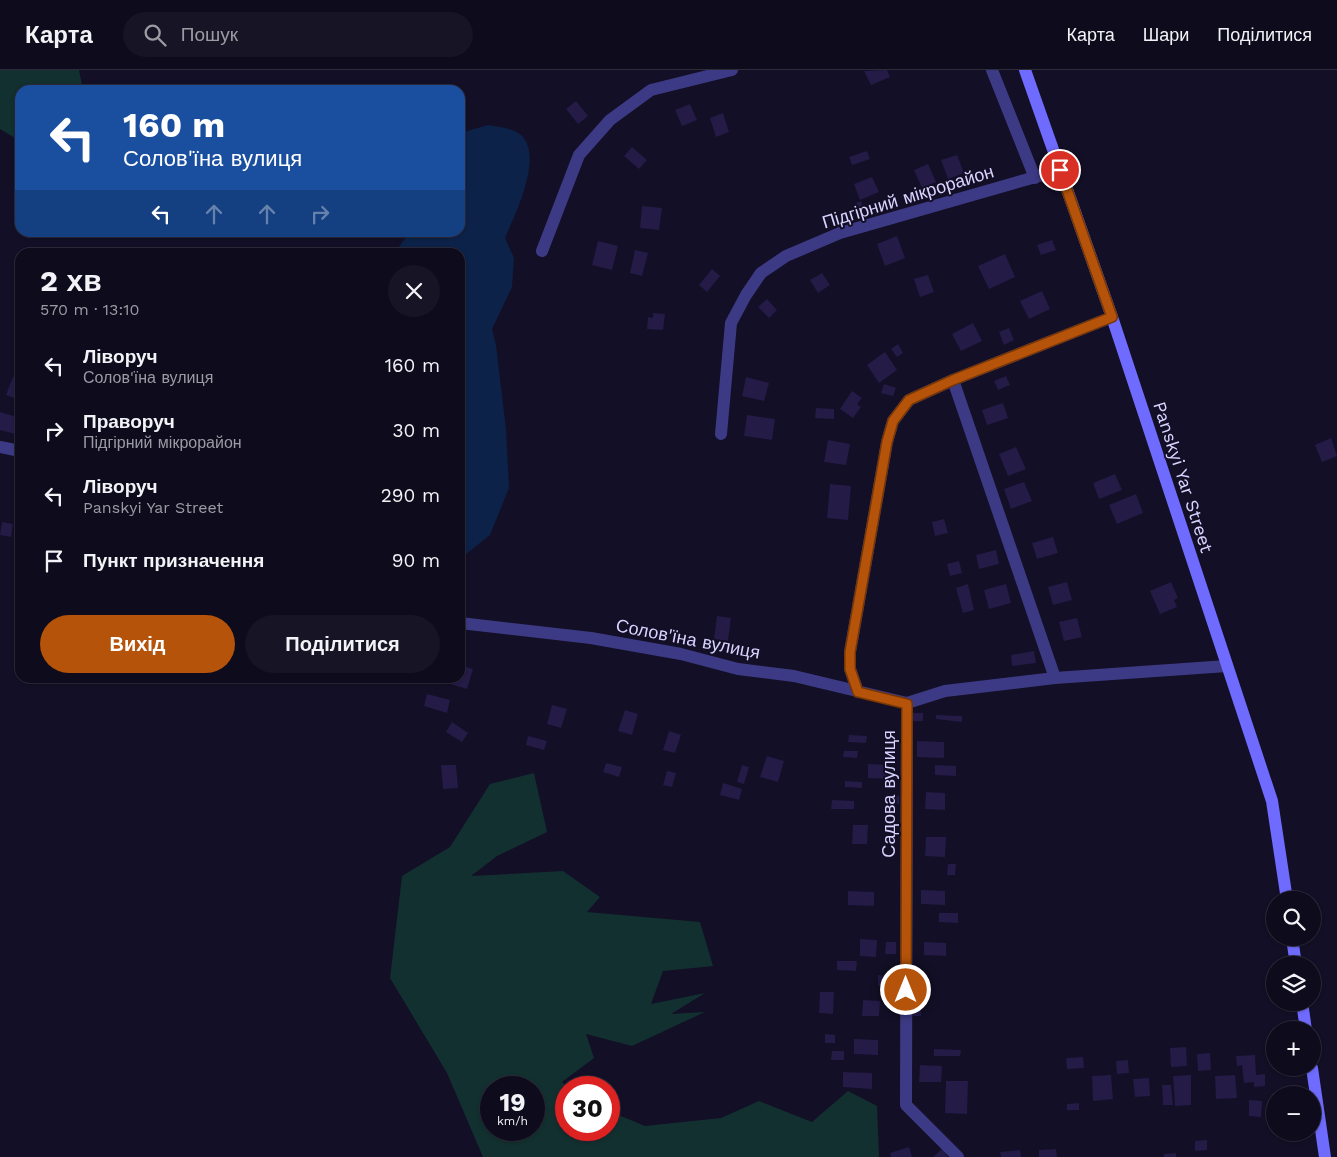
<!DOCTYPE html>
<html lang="uk">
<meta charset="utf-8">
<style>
:root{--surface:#0e0b1c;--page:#171425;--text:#f1f3f6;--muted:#9b9ba3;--line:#2e2b3b;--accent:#b45309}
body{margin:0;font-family:"Work Sans",sans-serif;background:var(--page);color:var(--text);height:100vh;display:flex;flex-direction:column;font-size:19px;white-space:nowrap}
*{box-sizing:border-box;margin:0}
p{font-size:16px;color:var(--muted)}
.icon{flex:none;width:28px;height:28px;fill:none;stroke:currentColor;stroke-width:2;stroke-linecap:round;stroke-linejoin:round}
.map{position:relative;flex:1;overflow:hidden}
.details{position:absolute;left:15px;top:178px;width:450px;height:435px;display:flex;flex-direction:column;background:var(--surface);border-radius:15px;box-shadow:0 1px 4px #0004,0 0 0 1px var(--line)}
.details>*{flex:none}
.hud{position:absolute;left:15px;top:15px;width:450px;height:152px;border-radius:15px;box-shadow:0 1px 4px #0004,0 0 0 1px var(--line);background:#1a4fa0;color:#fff;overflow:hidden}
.fabs{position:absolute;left:1266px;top:821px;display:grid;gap:10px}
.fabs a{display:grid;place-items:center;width:55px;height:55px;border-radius:50%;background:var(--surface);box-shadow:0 1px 4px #0004,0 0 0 1px var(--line);font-size:25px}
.speed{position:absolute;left:480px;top:1006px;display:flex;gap:10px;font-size:25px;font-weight:700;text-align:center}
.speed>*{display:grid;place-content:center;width:65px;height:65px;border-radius:50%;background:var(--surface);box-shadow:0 1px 4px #0004,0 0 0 1px var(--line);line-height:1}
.speed small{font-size:12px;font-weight:400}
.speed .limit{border:8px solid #d22;background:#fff;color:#111}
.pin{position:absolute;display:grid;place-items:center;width:42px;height:42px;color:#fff;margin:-21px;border:2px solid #fff;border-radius:50%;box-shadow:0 1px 5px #0007}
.me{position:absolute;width:55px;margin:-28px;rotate:0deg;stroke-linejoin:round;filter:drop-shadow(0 0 4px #0008)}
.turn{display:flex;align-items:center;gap:18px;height:105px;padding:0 25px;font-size:22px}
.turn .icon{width:65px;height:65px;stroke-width:2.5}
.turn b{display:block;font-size:35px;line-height:42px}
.lanes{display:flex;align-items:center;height:48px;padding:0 25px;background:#0003;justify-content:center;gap:25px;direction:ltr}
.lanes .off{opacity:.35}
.round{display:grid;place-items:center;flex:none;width:52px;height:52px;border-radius:26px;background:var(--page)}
.summary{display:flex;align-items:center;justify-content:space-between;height:85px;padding:0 25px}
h1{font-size:30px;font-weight:700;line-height:38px}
.primary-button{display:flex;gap:10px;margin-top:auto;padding:10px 25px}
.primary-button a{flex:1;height:58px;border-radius:30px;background:var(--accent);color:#fff;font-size:20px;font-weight:700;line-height:58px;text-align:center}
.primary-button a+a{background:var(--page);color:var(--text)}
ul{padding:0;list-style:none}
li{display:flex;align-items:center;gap:15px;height:65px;padding:0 25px}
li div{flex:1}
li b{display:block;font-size:19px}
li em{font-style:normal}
header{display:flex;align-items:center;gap:30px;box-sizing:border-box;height:70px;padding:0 25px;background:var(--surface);border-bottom:1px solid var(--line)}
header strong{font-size:24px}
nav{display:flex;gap:28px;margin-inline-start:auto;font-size:18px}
.search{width:350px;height:45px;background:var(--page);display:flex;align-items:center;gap:12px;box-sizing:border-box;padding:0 18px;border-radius:28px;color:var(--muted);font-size:19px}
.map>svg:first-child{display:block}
</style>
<header>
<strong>Карта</strong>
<div class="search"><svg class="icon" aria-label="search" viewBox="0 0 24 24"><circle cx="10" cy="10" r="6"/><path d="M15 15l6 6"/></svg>Пошук</div>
<nav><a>Карта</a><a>Шари</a><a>Поділитися</a></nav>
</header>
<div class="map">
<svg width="1337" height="1087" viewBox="0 0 1337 1087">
<rect width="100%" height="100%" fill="#130f26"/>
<path fill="#12302f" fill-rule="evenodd" d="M 0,0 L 79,0 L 83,20 L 20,20 L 20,71 L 0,59 Z
M 534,703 L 547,762 L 497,786 L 471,806 L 563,801 L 600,827 L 587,842 L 700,852 L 713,896 L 663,901 L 651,934 L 705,923 L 671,944 L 705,942 L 632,976 L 586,964 L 594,988 L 562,1012 L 568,1017 L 566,1018 L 566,1060 L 609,1060 L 609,1041 L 645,1056 L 721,1048 L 759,1031 L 812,1052 L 848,1021 L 877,1036 L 879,1087 L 483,1087 L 447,1003 L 390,908 L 402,806 L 450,777 L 490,714 ZM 491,1018 L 534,1018 L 534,1060 L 491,1060 Z"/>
<path fill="#0c2248" d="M 488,55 C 498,57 514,58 521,65 C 544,86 515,145 505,168 L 514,188 L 512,217 L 492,259 L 496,275 L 506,359 L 509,418 L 490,465 L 460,489 L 460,182 L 395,182 L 409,163 L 460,162 L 460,70 L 467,61 Z"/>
<path fill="#241b47" d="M 887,0 L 890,7 L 871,15 L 864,1 Z
M 576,31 L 588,46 L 578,54 L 566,39 Z
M 690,34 L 697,50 L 682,56 L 675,40 Z
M 723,43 L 729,62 L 716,67 L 710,48 Z
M 632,77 L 647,90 L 639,99 L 624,86 Z
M 867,81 L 870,89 L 852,95 L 849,87 Z
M 957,85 L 964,103 L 948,109 L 941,90 Z
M 928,94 L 936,112 L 922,118 L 914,100 Z
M 872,107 L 879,122 L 860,130 L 854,114 Z
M 861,131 L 865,146 L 858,148 L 854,134 Z
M 642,136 L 662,138 L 659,160 L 640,158 Z
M 897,166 L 905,188 L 885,196 L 877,174 Z
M 1052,170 L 1056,180 L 1041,185 L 1037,175 Z
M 598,171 L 618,176 L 612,200 L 592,195 Z
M 635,180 L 648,183 L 642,206 L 630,203 Z
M 1005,184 L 1015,207 L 989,219 L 978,196 Z
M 712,199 L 720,206 L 707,222 L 699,215 Z
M 822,203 L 830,215 L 818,223 L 810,210 Z
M 928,205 L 934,222 L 920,227 L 914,209 Z
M 1042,221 L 1050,239 L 1029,249 L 1020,231 Z
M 767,229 L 777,240 L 769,248 L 758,237 Z
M 653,243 L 665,244 L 663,260 L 647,259 L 648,247 L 653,248 Z
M 973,253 L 982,271 L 961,281 L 952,264 Z
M 1009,258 L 1014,270 L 1004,275 L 999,262 Z
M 898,274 L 903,283 L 897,287 L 891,279 Z
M 885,282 L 897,300 L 879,313 L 867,295 Z
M 1006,306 L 1010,315 L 998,320 L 994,311 Z
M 13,307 L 20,310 L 20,330 L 6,325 Z
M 746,307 L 769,313 L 764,331 L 742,326 Z
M 884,314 L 896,318 L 893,326 L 881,323 Z
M 852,321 L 862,328 L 857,334 L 861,337 L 853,348 L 840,339 Z
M 1003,333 L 1008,348 L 987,355 L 982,340 Z
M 816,338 L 834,339 L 834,349 L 815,348 Z
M 0,342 L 20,348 L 15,364 L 0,360 Z
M 747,345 L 775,349 L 772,370 L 744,366 Z
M 1331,368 L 1337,386 L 1322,392 L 1315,375 Z
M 828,370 L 850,374 L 846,395 L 824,392 Z
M 1016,377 L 1026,399 L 1008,406 L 999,384 Z
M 1115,404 L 1122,420 L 1099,429 L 1093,413 Z
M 1024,412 L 1032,431 L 1011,439 L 1004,419 Z
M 830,414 L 851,416 L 848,450 L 827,448 Z
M 1136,424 L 1143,443 L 1117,454 L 1109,435 Z
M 944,449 L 948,463 L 935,466 L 932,452 Z
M 2,452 L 13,454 L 11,467 L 0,465 Z
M 1053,467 L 1058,483 L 1037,489 L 1032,473 Z
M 996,480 L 999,494 L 979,499 L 976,485 Z
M 959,491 L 962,503 L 950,506 L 947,494 Z
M 1067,512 L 1072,530 L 1053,535 L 1048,517 Z
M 1171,512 L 1178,528 L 1174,530 L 1177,537 L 1160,544 L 1150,521 Z
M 968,514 L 974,540 L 963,543 L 956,518 Z
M 1006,514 L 1011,533 L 989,539 L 984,520 Z
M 717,546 L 731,548 L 728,571 L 714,569 Z
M 1077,548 L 1082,567 L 1064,571 L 1059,552 Z
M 1034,581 L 1036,593 L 1012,596 L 1011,585 Z
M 460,595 L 473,599 L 467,619 L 450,614 L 452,608 L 460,608 Z
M 427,624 L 450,630 L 447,643 L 424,636 Z
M 552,635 L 567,639 L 561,658 L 547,654 Z
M 625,640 L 638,644 L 632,665 L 618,661 Z
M 913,643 L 923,643 L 923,651 L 913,651 Z
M 936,645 L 962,646 L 962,652 L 936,649 Z
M 452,652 L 468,663 L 462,672 L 446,662 Z
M 669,661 L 681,665 L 675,683 L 663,680 Z
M 849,665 L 867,666 L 866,673 L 848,672 Z
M 528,666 L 547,671 L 544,680 L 526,675 Z
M 917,671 L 944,672 L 944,688 L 917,687 Z
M 844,681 L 858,681 L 857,688 L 843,687 Z
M 767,686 L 784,691 L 778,712 L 760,707 Z
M 606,693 L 622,697 L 619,707 L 603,702 Z
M 868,694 L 890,695 L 889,709 L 868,708 Z
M 441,695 L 456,695 L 458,718 L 443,719 Z
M 742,695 L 749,697 L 744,714 L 737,712 Z
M 935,695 L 956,696 L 956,706 L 935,705 Z
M 667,701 L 676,703 L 672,717 L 663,715 Z
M 845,711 L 862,712 L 862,718 L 845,717 Z
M 723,713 L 742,719 L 739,730 L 720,725 Z
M 926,722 L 945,723 L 945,740 L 925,739 Z
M 886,725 L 899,726 L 899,734 L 885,733 Z
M 832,730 L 854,731 L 854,739 L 831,739 Z
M 853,755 L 868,755 L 867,774 L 852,774 Z
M 926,767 L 946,767 L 945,787 L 925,786 Z
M 948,794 L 956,794 L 955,805 L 947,805 Z
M 921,820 L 945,821 L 945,835 L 921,834 Z
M 848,821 L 874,822 L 874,836 L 848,835 Z
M 939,843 L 958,843 L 958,853 L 939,852 Z
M 860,869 L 877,870 L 876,887 L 860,886 Z
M 886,872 L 896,872 L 896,884 L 885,884 Z
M 924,872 L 946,873 L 946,886 L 924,885 Z
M 837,891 L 857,891 L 856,901 L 837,900 Z
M 878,905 L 888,906 L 887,916 L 878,916 Z
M 915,907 L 926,907 L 925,924 L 914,924 Z
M 820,922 L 834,922 L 833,944 L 819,943 Z
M 863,930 L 880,931 L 879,946 L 862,946 Z
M 912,934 L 921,934 L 921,946 L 911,946 Z
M 825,964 L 835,965 L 835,973 L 825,973 Z
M 854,969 L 878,970 L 878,985 L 854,984 Z
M 1186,977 L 1187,996 L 1171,997 L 1170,978 Z
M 934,979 L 961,980 L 960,986 L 934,986 Z
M 832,981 L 844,981 L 844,990 L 831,990 Z
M 1210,983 L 1211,1000 L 1198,1001 L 1197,984 Z
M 1255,985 L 1256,1005 L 1265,1004 L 1265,1016 L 1254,1017 L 1254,1012 L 1244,1013 L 1242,995 L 1237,996 L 1236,986 Z
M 1083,987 L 1084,998 L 1067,999 L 1066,988 Z
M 1128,990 L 1129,1003 L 1117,1004 L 1116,991 Z
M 920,995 L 942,996 L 941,1012 L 919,1012 Z
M 843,1002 L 872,1003 L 872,1019 L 843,1017 Z
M 1111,1005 L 1113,1029 L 1093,1031 L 1092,1006 Z
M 1191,1005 L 1191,1035 L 1175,1036 L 1173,1006 Z
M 1235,1005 L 1237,1028 L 1216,1029 L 1215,1006 Z
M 1149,1008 L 1150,1026 L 1135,1027 L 1133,1009 Z
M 946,1011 L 968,1011 L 967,1044 L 945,1043 Z
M 1162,1015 L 1171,1015 L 1173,1035 L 1163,1035 Z
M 1249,1030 L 1262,1031 L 1261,1047 L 1249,1046 Z
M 1079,1033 L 1079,1040 L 1067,1040 L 1067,1034 Z
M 1207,1070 L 1207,1080 L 1195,1081 L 1195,1071 Z
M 909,1077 L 912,1087 L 891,1087 L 890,1083 Z
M 942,1079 L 948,1087 L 933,1087 Z
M 1056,1079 L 1057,1087 L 1039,1087 L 1039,1080 Z
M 1020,1080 L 1021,1087 L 1001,1087 L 1000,1082 Z
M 1176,1083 L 1176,1087 L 1164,1087 L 1164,1084 Z"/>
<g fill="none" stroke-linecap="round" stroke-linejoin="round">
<path stroke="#3d3a85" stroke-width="12" d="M 992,0 L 1035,108
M 542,181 L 579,85 L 610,50 L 651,20 L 732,0
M 953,310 L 1055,608
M 721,364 L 731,253 L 746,225 L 761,203 L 786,186 L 840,163 L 1060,100
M 0,377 L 20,381
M 460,553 L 591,568 L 681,584 L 738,599 L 794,606 L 907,633
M 858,622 L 850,599 L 850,582 L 887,372 L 893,351 L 909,330 L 953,310 L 1112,247
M 958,1087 L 906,1035 L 907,633 L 945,621 L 1055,608 L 1227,596"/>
<path stroke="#6f6bff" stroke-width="12" d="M 1025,0 L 1112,247 L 1272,731 L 1287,830
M 1292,868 L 1296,895
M 1302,932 L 1306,960
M 1312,998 L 1325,1087"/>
</g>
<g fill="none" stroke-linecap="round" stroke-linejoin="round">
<g stroke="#753606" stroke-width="12">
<path id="route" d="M 906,920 L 907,634 L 858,622 L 850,599 L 850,582 L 887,372 L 893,351 L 909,330 L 953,310 L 1112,247 L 1060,100"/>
</g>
<use href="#route" stroke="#b45309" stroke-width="9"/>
</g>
<g text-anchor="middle" stroke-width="4" stroke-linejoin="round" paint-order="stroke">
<g font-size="18" fill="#d9d4ff" stroke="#130f26">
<text transform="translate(908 127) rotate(-17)" y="6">Підгірний мікрорайон</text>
<text transform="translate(1183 407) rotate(72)" y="6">Panskyi Yar Street</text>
<text transform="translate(688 569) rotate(11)" y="6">Солов'їна вулиця</text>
<text transform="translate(889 724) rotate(-90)" y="6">Садова вулиця</text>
</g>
</g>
</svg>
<div class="fabs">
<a><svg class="icon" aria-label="search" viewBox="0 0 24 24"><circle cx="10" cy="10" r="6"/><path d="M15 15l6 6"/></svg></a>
<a><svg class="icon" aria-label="layers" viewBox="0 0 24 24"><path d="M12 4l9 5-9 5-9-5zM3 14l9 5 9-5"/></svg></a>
<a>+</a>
<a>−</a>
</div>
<div class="speed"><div>19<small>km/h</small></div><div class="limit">30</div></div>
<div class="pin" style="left:1060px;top:100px;background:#d93025"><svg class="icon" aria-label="arrive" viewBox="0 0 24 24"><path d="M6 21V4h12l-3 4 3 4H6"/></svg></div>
<svg class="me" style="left:906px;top:920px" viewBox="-20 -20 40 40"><circle r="17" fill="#b45309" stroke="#fff" stroke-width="3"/><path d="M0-11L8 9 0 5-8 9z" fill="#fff"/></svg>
<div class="hud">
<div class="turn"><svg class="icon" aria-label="left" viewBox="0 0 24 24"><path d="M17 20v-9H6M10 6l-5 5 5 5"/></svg><div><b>160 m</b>Солов'їна вулиця</div></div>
<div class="lanes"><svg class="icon" aria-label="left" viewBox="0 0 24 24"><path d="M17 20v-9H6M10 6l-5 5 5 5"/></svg><svg class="icon off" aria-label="ahead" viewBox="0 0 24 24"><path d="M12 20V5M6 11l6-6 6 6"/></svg><svg class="icon off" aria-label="ahead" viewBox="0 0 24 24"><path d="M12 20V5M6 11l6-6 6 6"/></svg><svg class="icon off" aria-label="right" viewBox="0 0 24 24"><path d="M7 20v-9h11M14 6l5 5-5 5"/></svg></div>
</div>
<section class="details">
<div class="summary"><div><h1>2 хв</h1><p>570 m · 13:10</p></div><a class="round"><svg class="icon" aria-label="close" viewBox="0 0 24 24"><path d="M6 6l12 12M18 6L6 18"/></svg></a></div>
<ul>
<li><svg class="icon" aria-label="left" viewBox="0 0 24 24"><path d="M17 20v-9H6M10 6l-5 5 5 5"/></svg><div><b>Ліворуч</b><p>Солов'їна вулиця</p></div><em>160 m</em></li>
<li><svg class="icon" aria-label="right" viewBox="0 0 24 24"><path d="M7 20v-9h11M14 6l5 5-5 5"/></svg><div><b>Праворуч</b><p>Підгірний мікрорайон</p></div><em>30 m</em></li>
<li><svg class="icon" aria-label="left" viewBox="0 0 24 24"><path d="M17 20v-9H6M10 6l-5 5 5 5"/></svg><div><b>Ліворуч</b><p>Panskyi Yar Street</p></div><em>290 m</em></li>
<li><svg class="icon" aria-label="arrive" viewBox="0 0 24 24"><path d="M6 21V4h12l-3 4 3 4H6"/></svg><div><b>Пункт призначення</b></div><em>90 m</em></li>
</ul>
<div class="primary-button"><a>Вихід</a><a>Поділитися</a></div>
</section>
</div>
